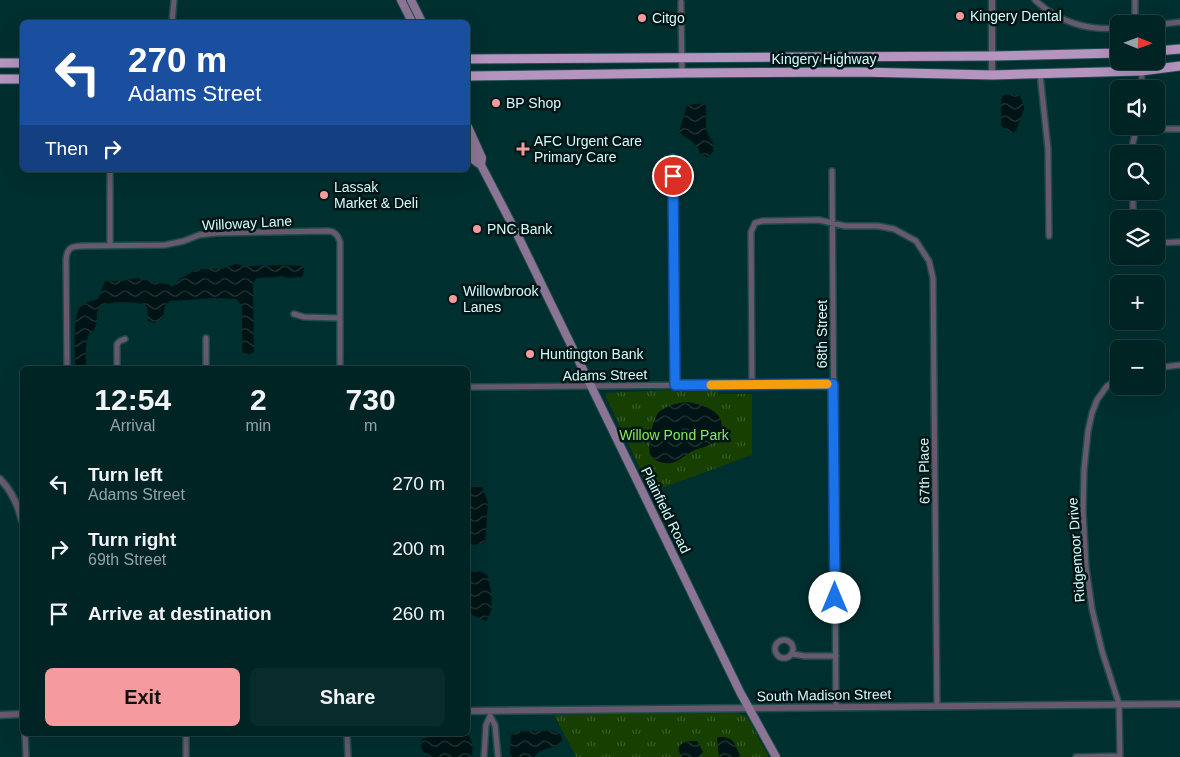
<!DOCTYPE html>
<meta charset="utf-8">
<style>
:root{--surface:#002324;--page:#0a2b2c;--text:#f1f3f6;--muted:#95a4a6;--line:#224041;--accent:#f59b9d}
body{margin:0;font-family:Arial,sans-serif;background:var(--page);color:var(--text);height:100vh;display:flex;flex-direction:column;font-size:19px;white-space:nowrap}
*{box-sizing:border-box;margin:0}
p{font-size:16px;color:var(--muted)}
.icon{flex:none;width:28px;height:28px;fill:none;stroke:currentColor;stroke-width:2;stroke-linecap:round;stroke-linejoin:round}
.map{position:relative;flex:1;overflow:hidden}
.panel{position:absolute;left:20px;top:366px;width:450px;height:370px;display:flex;flex-direction:column;background:var(--surface);border-radius:8px;box-shadow:0 5px 20px #0002,0 0 0 1px var(--line)}
.panel>*{flex:none}
.hud{position:absolute;left:20px;top:20px;width:450px;height:152px;border-radius:8px;box-shadow:0 5px 20px #0002,0 0 0 1px var(--line);background:#1a4fa0;color:#fff;overflow:hidden}
.needle{width:32px;rotate:91deg}
.buttons{position:absolute;left:1110px;top:15px;display:grid;gap:10px}
.buttons a{display:grid;place-items:center;width:55px;height:55px;border-radius:8px;background:var(--surface);box-shadow:0 5px 20px #0002,0 0 0 1px var(--line);font-size:25px}
.pin{position:absolute;display:grid;place-items:center;width:42px;height:42px;color:#fff;margin:-21px;border:2px solid #fff;border-radius:50%;box-shadow:0 1px 5px #0007}
.me{position:absolute;width:55px;margin:-28px;rotate:0deg;stroke-linejoin:round;filter:drop-shadow(0 0 4px #0008)}
.turn{display:flex;align-items:center;gap:18px;height:105px;padding:0 25px;font-size:22px}
.turn .icon{width:65px;height:65px;stroke-width:2.5}
.turn b{display:block;font-size:35px;line-height:42px}
.then{display:flex;align-items:center;height:48px;padding:0 25px;background:#0003;gap:10px;font-size:19px}
.eta{display:flex;justify-content:space-evenly;align-items:center;height:85px;text-align:center}
.eta b{font-size:30px;font-weight:700;line-height:35px}
.action{display:flex;gap:10px;margin-top:auto;padding:10px 25px}
.action a{flex:1;height:58px;border-radius:8px;background:var(--accent);color:#111;font-size:20px;font-weight:700;line-height:58px;text-align:center}
.action a+a{background:var(--page);color:var(--text)}
ul{padding:0;list-style:none}
li{display:flex;align-items:center;gap:15px;height:65px;padding:0 25px}
li div{flex:1}
li b{display:block;font-size:19px}
li em{font-style:normal}
.map>svg:first-child{display:block}
</style>
<div class="map">
<svg width="1180" height="757" viewBox="0 0 1180 757">
<defs>
<pattern id="park-tufts" width="24" height="20" patternUnits="userSpaceOnUse" patternTransform="scale(1.25)"><rect width="24" height="20" fill="#163f01"/><path d="M3 7l-1-3M5 7V3M7 7l1-3M15 17l-1-3M17 17v-4M19 17l1-3" fill="none" stroke="#375c27"/></pattern>
<pattern id="water-waves" width="16" height="10" patternUnits="userSpaceOnUse" patternTransform="scale(1.25)"><rect width="16" height="10" fill="#001415"/><path d="M0 5q4-4 8 0t8 0" fill="none" stroke="#243738"/></pattern>
</defs>
<rect width="100%" height="100%" fill="#002f30"/>
<path fill="url(#park-tufts)" d="M 718,388 L 719,394 L 752,394 L 752,455 L 651,492 L 606,397 L 606,393 Z
M 733,712 L 743,715 L 748,718 L 769,757 L 576,757 L 554,715 Z"/>
<path fill="url(#water-waves)" d="M 1013,94 L 1020,96 L 1024,106 L 1024,109 L 1016,131 L 1012,133 L 1001,126 L 1001,101 L 1004,95 Z
M 706,103 L 706,128 L 708,135 L 713,143 L 713,152 L 708,157 L 701,155 C 696,141 689,141 679,132 L 687,105 Z
M 235,264 L 247,266 L 286,265 L 304,266 L 303,276 L 301,277 L 288,278 L 281,276 L 277,277 L 257,278 L 255,280 L 253,285 L 254,352 L 250,354 L 243,353 L 242,350 L 242,309 L 241,304 L 236,299 L 215,298 L 170,301 L 165,306 L 163,318 L 155,323 L 148,321 C 147,317 149,310 146,306 C 141,301 105,301 100,307 C 95,312 98,319 96,325 C 95,330 91,331 89,334 C 85,341 85,361 87,369 L 76,369 C 74,357 73,316 80,307 C 85,302 92,301 98,299 L 105,281 L 122,281 L 137,278 L 157,283 L 168,284 L 172,287 L 180,279 L 197,269 L 222,269 Z
M 688,402 C 702,405 726,411 721,430 C 720,434 719,438 716,441 C 711,446 702,447 695,450 C 680,457 675,468 657,461 C 654,459 652,459 651,456 C 646,448 653,418 659,412 C 668,405 677,403 688,402 Z
M 468,487 L 482,487 L 488,503 L 485,543 L 474,545 L 468,545 Z
M 475,571 C 479,571 483,572 486,574 C 489,577 489,582 490,586 C 492,598 494,610 486,621 L 472,615 L 468,605 L 468,572 Z
M 532,731 C 542,733 552,728 561,735 L 562,740 L 559,745 L 540,751 L 534,757 L 512,757 L 510,754 L 511,735 L 517,732 Z
M 441,734 L 466,734 C 474,740 473,748 472,757 L 429,757 C 422,751 419,748 422,739 Z
M 719,737 C 736,737 734,745 741,757 L 719,757 L 717,738 Z
M 687,741 L 697,741 L 703,752 L 699,757 L 682,757 C 676,748 678,745 687,741 Z"/>
<g fill="none" stroke-linecap="round" stroke-linejoin="round">
<g stroke="#1e4c4d" stroke-width="8">
<path id="minor" d="M 1035,0 C 1058,22 1088,31 1119,28
M 1135,0 L 1135,24
M 681,2 L 682,73
M 172,22 L 174,0
M 1156,25 L 1180,22
M 1141,71 L 1143,89
M 1040,74 L 1048,149 L 1049,236
M 1137,129 L 1180,129
M 1132,154 L 1133,142 L 1137,127
M 673,157 L 675,385
M 110,170 L 110,245
M 832,171 L 836,707
M 1133,191 L 1133,219
M 1156,243 L 1180,242
M 294,314 L 304,317 L 340,318
M 206,338 L 206,369
M 1156,368 L 1180,365
M 67,369 L 66,260 C 67,248 71,246 82,246 L 165,245 L 184,241 L 199,235 L 216,233 L 329,231 C 336,232 338,236 340,242 L 340,369
M 117,369 L 117,344 L 120,341 L 125,339
M 1119,378 L 1107,386 L 1097,400 L 1092,413 L 1088,431 L 1084,470 L 1083,512 L 1086,567 L 1092,609 L 1102,651 L 1119,704 L 1120,757
M 752,385 L 751,232 L 755,223 L 762,221 L 819,220 L 845,226 L 878,226 L 894,229 L 916,241 L 929,261 L 933,278 L 937,706
M 468,387 L 833,384
M775 649a9 9 0 1 1 18 0a9 9 0 1 1-18 0Z
M 792,654 L 805,656 L 836,656
M 490,716 L 495,725 L 498,757
M 25,734 L 26,757
M 347,734 L 348,757
M 186,757 L 186,734
M 484,757 L 486,725 L 490,716
M 1076,757 L 1120,756"/>
</g>
<g stroke="#1e4c4d" stroke-width="9">
<path id="tertiary" d="M 992,0 L 992,75
M 0,479 C 12,491 18,505 22,521
M 468,711 L 1180,704
M 0,715 L 22,714"/>
</g>
<g stroke="#1e4c4d" stroke-width="10">
<path id="secondary" d="M 401,0 L 412,22
M 411,0 L 422,22
M 468,127 L 482,158 L 481,165 L 518,236 L 740,692 L 776,757
M 468,145 L 475,161 L 481,165"/>
</g>
<g stroke="#1e4c4d" stroke-width="11">
<path id="trunk" d="M 1156,51 L 1180,49
M 468,59 L 992,56 L 1119,53
M 0,63 L 22,63
M 468,76 L 682,73 L 859,72 L 992,75 L 1141,71 L 1180,66
M 0,79 L 22,79"/>
</g>
<use href="#minor" stroke="#68596d" stroke-width="5"/>
<use href="#tertiary" stroke="#68596d" stroke-width="6"/>
<use href="#secondary" stroke="#8c7594" stroke-width="8"/>
<use href="#trunk" stroke="#b594c0" stroke-width="9"/>
</g>
<g fill="none" stroke-linecap="round" stroke-linejoin="round">
<g stroke="#114b97" stroke-width="12">
<path id="route" d="M 673,176 L 675,385 L 833,384 L 835,598"/>
</g>
<use href="#route" stroke="#1a73e8" stroke-width="9"/>
<path stroke="#f59e0b" stroke-width="9" d="M 711,385 L 827,384"/>
</g>
<g fill="#f59b9d" stroke="#001515" stroke-width="2">
<circle cx="960" cy="16" r="5"/>
<circle cx="642" cy="18" r="5"/>
<circle cx="496" cy="103" r="5"/>
<path d="M520.5 141.5h5v5h5v5h-5v5h-5v-5h-5v-5h5z"/>
<circle cx="324" cy="195" r="5"/>
<circle cx="477" cy="229" r="5"/>
<circle cx="453" cy="299" r="5"/>
<circle cx="530" cy="354" r="5"/>
</g>
<g text-anchor="middle" stroke-width="5" stroke-linejoin="round" paint-order="stroke">
<g font-size="14" fill="#d5fcfc" stroke="#001515" text-anchor="start">
<text x="970" y="21">Kingery Dental</text>
<text x="652" y="23">Citgo</text>
<text x="506" y="108">BP Shop</text>
<text x="534" y="146">AFC Urgent Care<tspan x="534" dy="16">Primary Care</tspan></text>
<text x="334" y="192">Lassak<tspan x="334" dy="16">Market &amp; Deli</tspan></text>
<text x="487" y="234">PNC Bank</text>
<text x="463" y="296">Willowbrook<tspan x="463" dy="16">Lanes</tspan></text>
<text x="540" y="359">Huntington Bank</text>
</g>
<g font-size="14" fill="#d5fcfc" stroke="#001515">
<text x="824" y="64">Kingery Highway</text>
<text transform="translate(247 223) rotate(-3)" y="5">Willoway Lane</text>
<text transform="translate(822 334) rotate(-90)" y="5">68th Street</text>
<text transform="translate(605 375) rotate(-1)" y="5">Adams Street</text>
<text transform="translate(924 471) rotate(-91)" y="5">67th Place</text>
<text transform="translate(666 510) rotate(64)" y="5">Plainfield Road</text>
<text transform="translate(1076 550) rotate(-94)" y="5">Ridgemoor Drive</text>
<text transform="translate(824 695) rotate(-1)" y="5">South Madison Street</text>
</g>
<g font-size="14" fill="#86e95e" stroke="#001515">
<text x="674" y="440">Willow Pond Park</text>
</g>
</g>
</svg>
<div class="buttons">
<a><svg class="needle" viewBox="-14 -14 28 28"><path d="M0-13l5 13h-10z" fill="#e53935"/><path d="M0 13l5-13h-10z" fill="#95a4a6"/></svg></a>
<a><svg class="icon" aria-label="sound" viewBox="0 0 24 24"><path d="M4 9h4l5-4v14l-5-4H4zM17 9q2 3 0 6"/></svg></a>
<a><svg class="icon" aria-label="search" viewBox="0 0 24 24"><circle cx="10" cy="10" r="6"/><path d="M15 15l6 6"/></svg></a>
<a><svg class="icon" aria-label="layers" viewBox="0 0 24 24"><path d="M12 4l9 5-9 5-9-5zM3 14l9 5 9-5"/></svg></a>
<a>+</a>
<a>−</a>
</div>
<div class="pin" style="left:673px;top:176px;background:#d93025"><svg class="icon" aria-label="arrive" viewBox="0 0 24 24"><path d="M6 21V4h12l-3 4 3 4H6"/></svg></div>
<svg class="me" style="left:835px;top:598px" viewBox="-20 -20 40 40"><circle r="19" fill="#fff"/><path d="M0-13L10 11 0 6-10 11z" fill="#1a73e8"/></svg>
<div class="hud">
<div class="turn"><svg class="icon" aria-label="left" viewBox="0 0 24 24"><path d="M17 20v-9H6M10 6l-5 5 5 5"/></svg><div><b>270 m</b>Adams Street</div></div>
<div class="then">Then<svg class="icon" aria-label="right" viewBox="0 0 24 24"><path d="M7 20v-9h11M14 6l5 5-5 5"/></svg></div>
</div>
<section class="panel">
<div class="eta">
<div><b>12:54</b><p>Arrival</p></div>
<div><b>2</b><p>min</p></div>
<div><b>730</b><p>m</p></div>
</div>
<ul>
<li><svg class="icon" aria-label="left" viewBox="0 0 24 24"><path d="M17 20v-9H6M10 6l-5 5 5 5"/></svg><div><b>Turn left</b><p>Adams Street</p></div><em>270 m</em></li>
<li><svg class="icon" aria-label="right" viewBox="0 0 24 24"><path d="M7 20v-9h11M14 6l5 5-5 5"/></svg><div><b>Turn right</b><p>69th Street</p></div><em>200 m</em></li>
<li><svg class="icon" aria-label="arrive" viewBox="0 0 24 24"><path d="M6 21V4h12l-3 4 3 4H6"/></svg><div><b>Arrive at destination</b></div><em>260 m</em></li>
</ul>
<div class="action"><a>Exit</a><a>Share</a></div>
</section>
</div>
